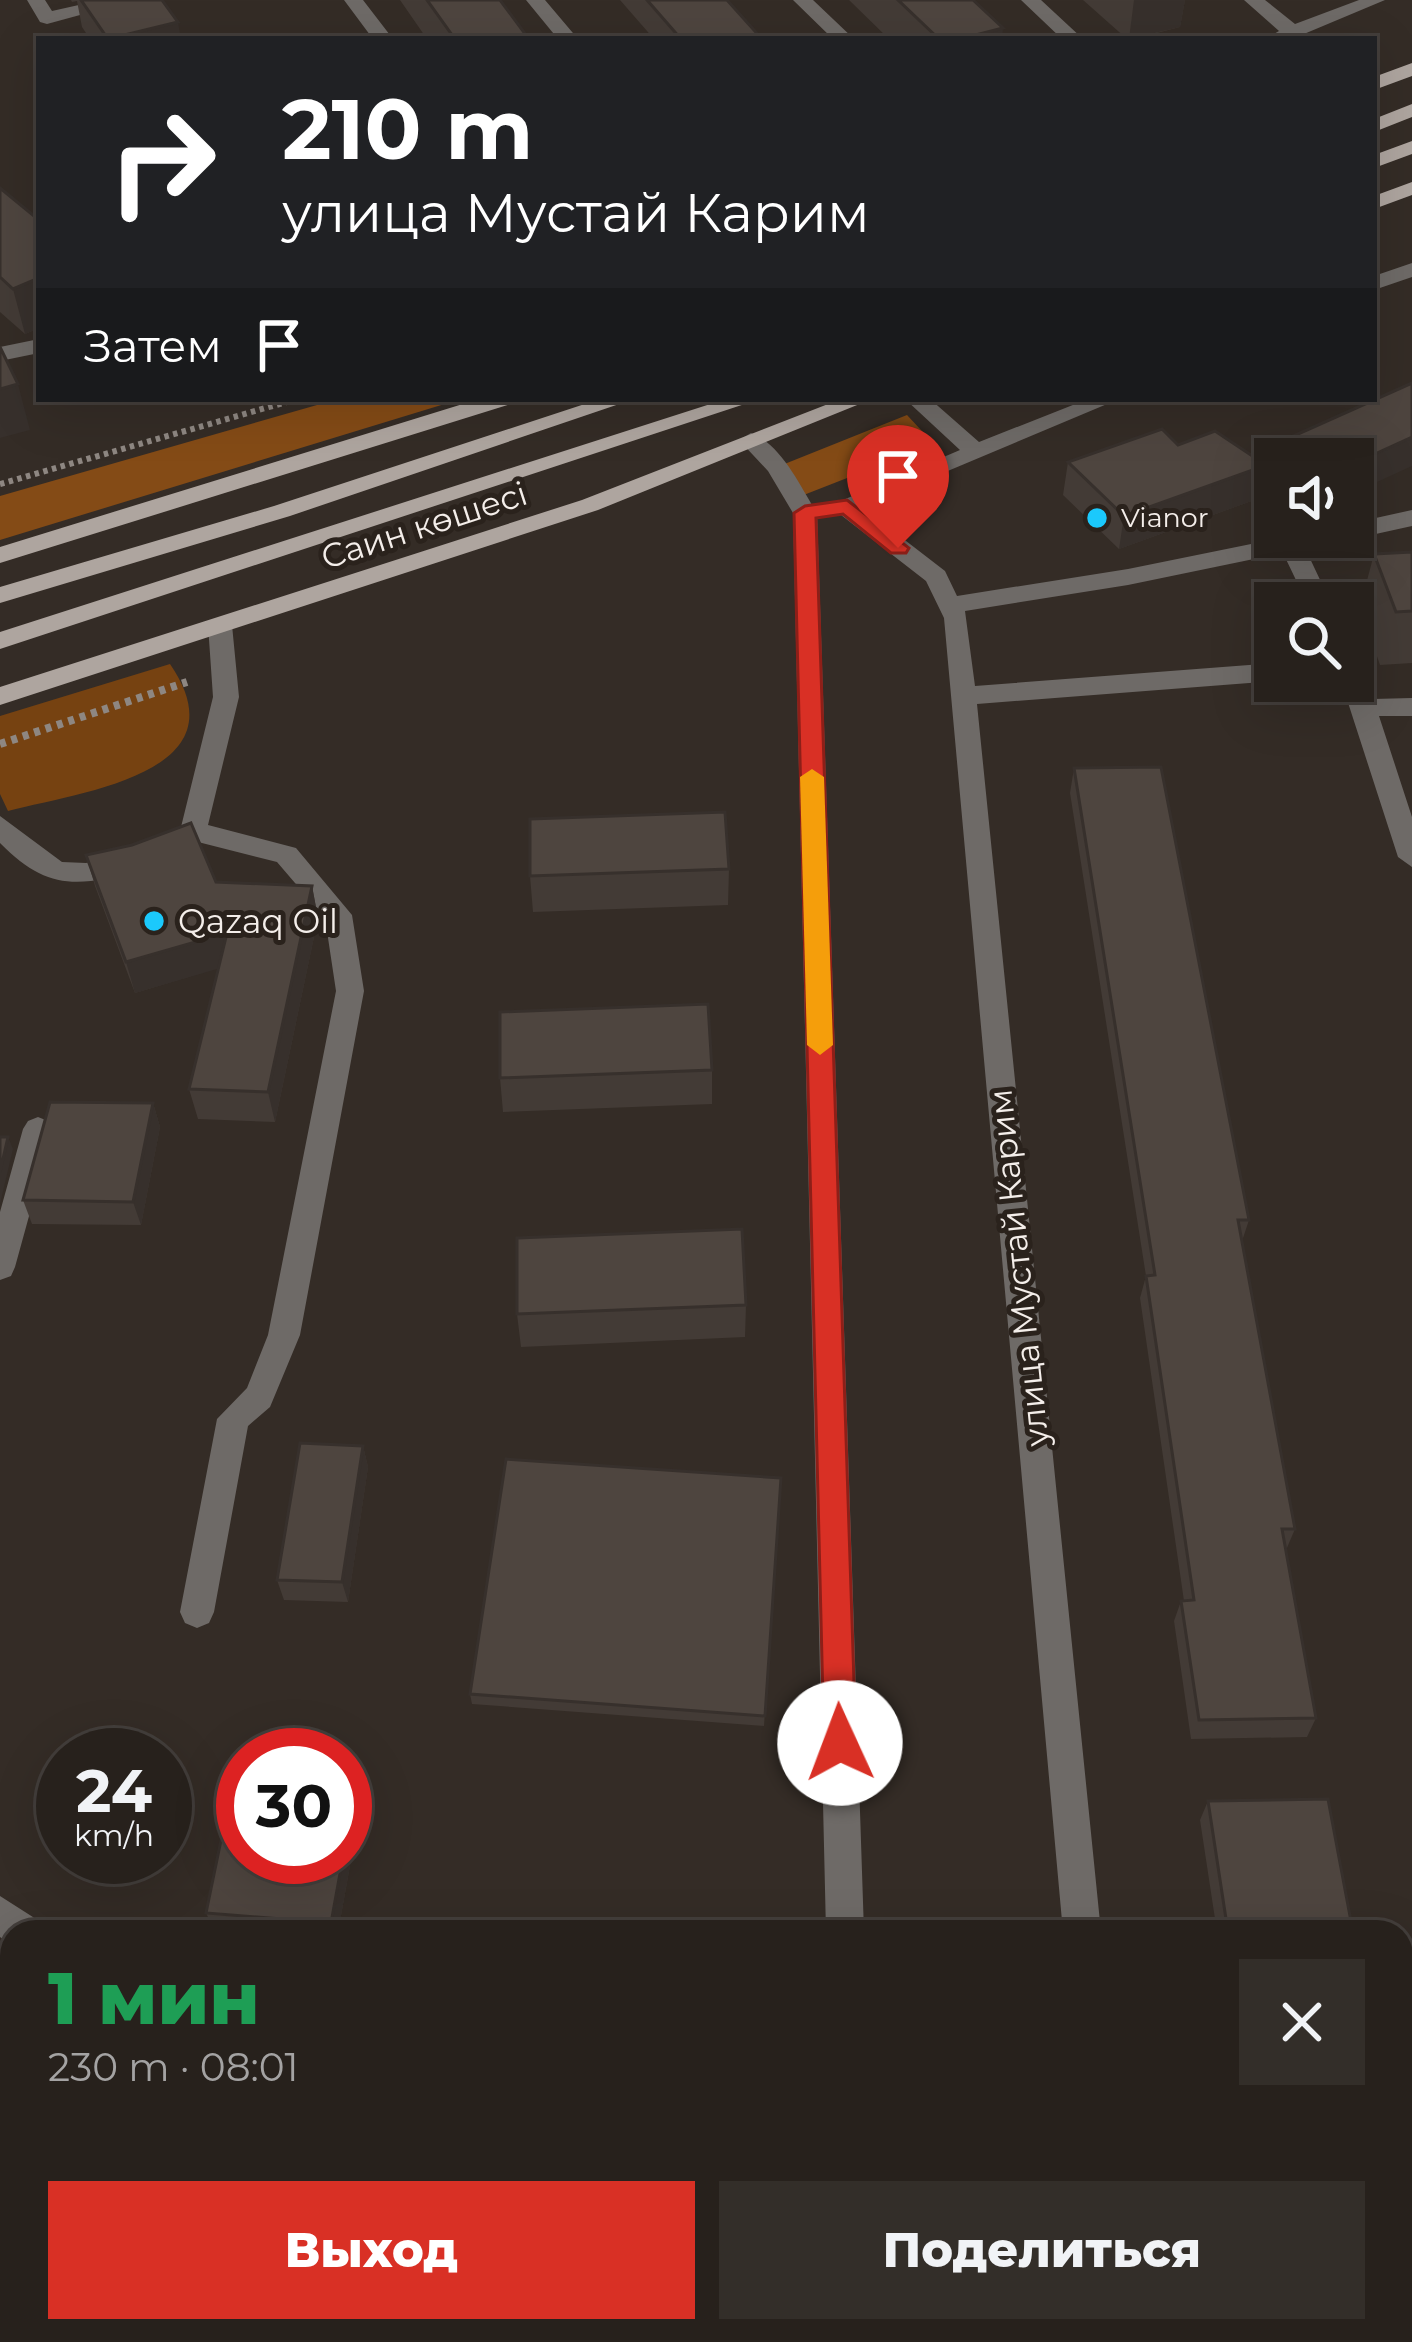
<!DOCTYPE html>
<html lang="ru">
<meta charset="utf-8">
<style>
:root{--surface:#27211c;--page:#332e29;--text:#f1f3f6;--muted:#a4a3a3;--line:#433e3b;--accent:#d93025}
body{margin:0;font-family:Montserrat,sans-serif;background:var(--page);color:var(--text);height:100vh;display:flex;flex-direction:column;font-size:45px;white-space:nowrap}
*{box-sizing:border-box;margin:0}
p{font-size:39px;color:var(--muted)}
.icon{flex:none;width:66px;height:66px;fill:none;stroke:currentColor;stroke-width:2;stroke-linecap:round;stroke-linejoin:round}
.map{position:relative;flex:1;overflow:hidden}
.sheet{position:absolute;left:0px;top:1920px;width:1413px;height:423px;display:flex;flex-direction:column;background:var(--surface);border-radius:36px 36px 0 0;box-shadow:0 12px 48px #0002,0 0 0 3px var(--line)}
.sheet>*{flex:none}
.guide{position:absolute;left:36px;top:36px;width:1341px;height:366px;border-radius:0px;box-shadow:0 12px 48px #0002,0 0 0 3px var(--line);background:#202124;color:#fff;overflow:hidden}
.tools{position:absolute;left:1254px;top:438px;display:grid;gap:24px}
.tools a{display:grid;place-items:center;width:120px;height:120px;border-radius:0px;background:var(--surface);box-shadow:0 12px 48px #0002,0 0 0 3px var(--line);font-size:60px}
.speed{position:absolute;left:36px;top:1728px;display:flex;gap:24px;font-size:60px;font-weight:700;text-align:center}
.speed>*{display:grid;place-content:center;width:156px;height:156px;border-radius:50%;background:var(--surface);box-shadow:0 12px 48px #0002,0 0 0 3px var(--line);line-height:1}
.speed small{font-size:30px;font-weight:400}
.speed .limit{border:18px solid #d22;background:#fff;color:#111}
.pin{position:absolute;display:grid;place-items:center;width:102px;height:102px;color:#fff;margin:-123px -51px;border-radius:50% 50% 50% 0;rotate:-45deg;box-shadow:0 0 12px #0007}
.pin .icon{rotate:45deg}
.me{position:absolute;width:132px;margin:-66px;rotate:358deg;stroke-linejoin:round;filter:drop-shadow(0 0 9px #0008)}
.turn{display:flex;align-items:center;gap:42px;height:252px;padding:0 48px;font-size:54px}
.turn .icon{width:156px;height:156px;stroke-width:2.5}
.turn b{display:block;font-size:84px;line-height:102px}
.then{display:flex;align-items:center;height:114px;padding:0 48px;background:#0003;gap:24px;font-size:45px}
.round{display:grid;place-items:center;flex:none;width:126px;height:126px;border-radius:0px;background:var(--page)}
.summary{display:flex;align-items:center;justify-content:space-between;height:204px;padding:0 48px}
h1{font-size:72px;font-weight:800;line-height:90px;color:#1e9e55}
.cta{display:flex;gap:24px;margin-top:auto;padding:24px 48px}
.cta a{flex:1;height:138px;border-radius:0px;background:var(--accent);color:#fff;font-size:48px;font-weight:800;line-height:138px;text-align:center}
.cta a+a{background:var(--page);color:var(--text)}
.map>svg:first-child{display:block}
</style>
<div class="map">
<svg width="1412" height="2342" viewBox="0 0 1412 2342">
<rect width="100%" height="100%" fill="#342c26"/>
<path fill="#764211" d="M 170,664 C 246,774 79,792 8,811 L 0,794 L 0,716 Z"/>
<path fill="#844b16" d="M 338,399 L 461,399 L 0,540 L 0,496 Z
M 907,415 L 934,444 L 796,498 L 777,467 Z"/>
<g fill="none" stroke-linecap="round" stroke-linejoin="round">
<path stroke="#8e8782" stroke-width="6" stroke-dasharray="4.5 4.5" stroke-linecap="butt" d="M 0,484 L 297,399"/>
<path stroke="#8e8782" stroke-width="8" stroke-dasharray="6 6" stroke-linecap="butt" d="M 0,744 L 187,682"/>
<path fill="#6e6a67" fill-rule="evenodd" d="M 27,0 L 45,0 L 52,11 L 101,0 L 135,0 L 47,24 L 40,22 Z
M 344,0 L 363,0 L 393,39 L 373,39 Z
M 526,0 L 545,0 L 578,39 L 558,39 Z
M 793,0 L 813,0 L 854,39 L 833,39 Z
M 1021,0 L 1041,0 L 1083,39 L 1062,39 Z
M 1244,0 L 1265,0 L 1295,24 L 1359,0 L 1385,0 L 1292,39 L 1265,39 L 1279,31 Z
M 1412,263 L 1412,277 L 1374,290 L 1374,276 Z
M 39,339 L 39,353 L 0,361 L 0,347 Z
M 905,399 L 930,399 L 979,442 L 1088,399 L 1119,399 L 862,507 L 945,571 L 957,596 L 1128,569 L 1285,537 L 1334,537 L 1330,542 L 1305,548 L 1331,603 L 1307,603 L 1283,553 L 1128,585 L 965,611 L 975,686 L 1275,663 L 1275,681 L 977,704 L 1101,1932 L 1063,1932 L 944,618 L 926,581 L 841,515 L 826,514 L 822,509 L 960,450 Z
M 751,433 C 782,445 800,486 817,513 L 864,1932 L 826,1932 L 793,513 L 768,471 L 739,440 Z
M 1412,510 L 1412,526 L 1353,539 L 1347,537 L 1353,537 L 1353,523 Z
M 220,617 L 232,625 L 239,697 L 208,825 L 296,848 L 352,915 L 364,991 L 300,1335 L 270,1407 L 248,1426 L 214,1612 L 209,1623 L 197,1628 L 185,1623 L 180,1612 L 217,1419 L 247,1388 L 268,1335 L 336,991 L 325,918 L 277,862 L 198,842 L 178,854 L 165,844 L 181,827 L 213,697 L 208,625 Z
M 1353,669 L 1362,672 L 1373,699 L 1412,698 L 1412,716 L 1379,716 L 1412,817 L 1412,867 L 1398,857 L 1341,681 L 1353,681 Z
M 0,816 L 62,862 L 86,863 L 129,853 L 143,863 L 139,870 C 78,888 46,890 0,843 Z
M 38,1117 L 48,1121 L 53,1129 L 15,1267 L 11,1276 L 0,1280 L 0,1212 L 23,1129 L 28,1121 Z
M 0,1896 L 36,1919 L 42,1932 L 12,1932 L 12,1946 L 0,1937 Z
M 839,2331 L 879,2331 L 880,2342 L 838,2342 Z
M 1101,2331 L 1141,2331 L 1143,2342 L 1101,2342 Z"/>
<path fill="#aea59f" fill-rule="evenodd" d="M 1412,63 L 1412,76 L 1374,90 L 1374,77 Z
M 1412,104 L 1412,117 L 1374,132 L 1374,119 Z
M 1412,141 L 1412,154 L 1374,168 L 1374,155 Z
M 1412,182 L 1412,195 L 1374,209 L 1374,196 Z
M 479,399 L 514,399 L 511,404 L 0,563 L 0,547 Z
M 600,399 L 634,399 L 290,516 L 0,603 L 0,587 L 274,506 Z
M 726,399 L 760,399 L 0,649 L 0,632 Z
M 841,399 L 872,399 L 598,510 L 0,705 L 0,687 L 582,500 Z"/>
</g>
<path fill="#433b36" d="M 71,0 L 162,0 L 181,39 L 90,39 L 82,27 L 77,1 L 72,2 Z
M 400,0 L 500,0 L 529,39 L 427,39 Z
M 620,0 L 727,0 L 762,39 L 654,39 Z
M 849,0 L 973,0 L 1002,39 L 889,39 Z
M 1083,0 L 1185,0 L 1180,27 L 1133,39 L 1127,39 Z
M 0,188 L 39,220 L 39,328 L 25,334 L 0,312 Z
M 1178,445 L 1275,459 L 1275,514 L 1257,499 L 1119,549 L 1063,495 L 1068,462 Z
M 1412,552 L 1412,663 L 1380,665 L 1360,607 L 1374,554 Z
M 1074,768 L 1249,1220 L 1242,1241 L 1295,1529 L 1286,1550 L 1316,1718 L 1307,1737 L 1191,1739 L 1174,1621 L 1181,1601 L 1184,1601 L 1140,1298 L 1146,1276 L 1070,793 Z
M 86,855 L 216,882 L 312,886 L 318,918 L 275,1122 L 198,1119 L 189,1089 L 218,968 L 135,993 L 95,886 Z
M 729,869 L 728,905 L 533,912 L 530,876 Z
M 712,1070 L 712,1104 L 503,1112 L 500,1078 Z
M 153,1103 L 160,1127 L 141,1225 L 32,1224 L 23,1200 Z
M 746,1305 L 745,1337 L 521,1347 L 517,1314 Z
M 363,1446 L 368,1467 L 348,1602 L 284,1600 L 277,1580 Z
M 781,1478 L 764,1726 L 472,1704 L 470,1694 Z
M 1208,1801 L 1353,1932 L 1217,1932 L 1200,1820 Z
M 361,1805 L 338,1932 L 243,1932 L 214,1930 L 206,1913 Z
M 1276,2331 L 1401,2331 L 1412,2342 L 1277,2342 Z"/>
<path fill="#37302c" d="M 1134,0 L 1185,0 L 1180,27 L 1129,39 Z
M 178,22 L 181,39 L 108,39 Z
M 1003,28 L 1002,39 L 960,39 Z
M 39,278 L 39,328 L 25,334 L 13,289 Z
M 18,384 L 30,430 L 0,438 L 0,389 Z
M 1412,437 L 1412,466 L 1353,493 L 1353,464 Z
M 1264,466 L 1257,499 L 1119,549 L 1124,516 Z
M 312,886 L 318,918 L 275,1122 L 268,1092 Z
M 227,933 L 234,964 L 135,993 L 126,962 Z
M 153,1103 L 160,1127 L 141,1225 L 133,1202 Z
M 8,1137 L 13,1149 L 0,1204 L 0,1172 Z
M 363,1446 L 368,1467 L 348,1602 L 342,1582 Z
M 356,1786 L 361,1805 L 338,1932 L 334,1932 L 331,1923 L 343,1857 L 345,1857 L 345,1847 Z"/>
<path fill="#4e453f" stroke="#37302c" stroke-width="3" d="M 81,0 L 162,0 L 178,22 L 108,39 Z
M 427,0 L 500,0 L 529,39 L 455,39 Z
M 647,0 L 727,0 L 762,39 L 681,39 Z
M 898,0 L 973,0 L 1003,28 L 960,39 L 939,39 Z
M 0,188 L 39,220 L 39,278 L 13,289 L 0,277 Z
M 0,347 L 18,384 L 0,389 Z
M 1412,383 L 1412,437 L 1353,464 L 1353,459 L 1275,459 L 1275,475 L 1264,466 L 1124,516 L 1068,462 L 1162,429 L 1178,445 L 1215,431 L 1251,455 Z
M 1412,552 L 1412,611 L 1396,612 L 1374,554 Z
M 1161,767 L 1249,1220 L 1238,1220 L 1295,1529 L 1282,1529 L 1316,1718 L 1199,1720 L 1181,1601 L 1194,1600 L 1146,1276 L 1155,1275 L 1074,768 Z
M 725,812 L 729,869 L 530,876 L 530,819 Z
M 191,823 L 216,882 L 312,886 L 268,1092 L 189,1089 L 227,933 L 126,962 L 86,855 L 132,845 Z
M 708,1004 L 712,1070 L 500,1078 L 500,1012 Z
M 50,1102 L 153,1103 L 133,1202 L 23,1200 Z
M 0,1137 L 8,1137 L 0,1172 Z
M 742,1229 L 746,1305 L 517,1314 L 517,1238 Z
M 300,1443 L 363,1446 L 342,1582 L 277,1580 Z
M 506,1459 L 781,1478 L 765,1716 L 470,1694 Z
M 234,1777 L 243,1778 L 243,1857 L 343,1857 L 331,1923 L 206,1913 Z
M 345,1786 L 356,1786 L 345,1847 Z
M 1328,1799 L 1353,1932 L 1228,1932 L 1208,1801 Z
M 1401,2204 L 1412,2262 L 1412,2342 L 1290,2342 L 1288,2331 L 1401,2331 Z"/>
<path fill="#d93025" stroke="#8d1f18" stroke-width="3" d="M 847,500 L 909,548 L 906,553 L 891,553 L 843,514 L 816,518 L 856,1743 L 851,1753 L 840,1758 L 828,1753 L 824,1743 L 794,513 L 805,506 Z"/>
<path fill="#f59e0b" d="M 812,769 L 824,777 L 833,1045 L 820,1055 L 807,1045 L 800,777 Z"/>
<g fill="#1bc9fc" stroke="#2a221c" stroke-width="4.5">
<circle cx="1097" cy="518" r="12"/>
<circle cx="154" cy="921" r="12"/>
</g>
<g text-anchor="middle" stroke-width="10" stroke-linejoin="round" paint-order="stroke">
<g font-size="27" fill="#f4eeea" stroke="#2a221c" text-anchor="start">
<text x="1121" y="527">Vianor</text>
</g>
<g font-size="33" fill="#f4eeea" stroke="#2a221c">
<text transform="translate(424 525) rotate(-18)" y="12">Саин көшесі</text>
<text transform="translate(1018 1268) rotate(-96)" y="12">улица Мустай Карим</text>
</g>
<g font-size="33" fill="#f4eeea" stroke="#2a221c" text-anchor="start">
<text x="178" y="933">Qazaq Oil</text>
</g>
</g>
</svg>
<div class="tools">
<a><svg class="icon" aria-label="sound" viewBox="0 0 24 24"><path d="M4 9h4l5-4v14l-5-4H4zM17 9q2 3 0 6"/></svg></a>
<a><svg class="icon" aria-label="search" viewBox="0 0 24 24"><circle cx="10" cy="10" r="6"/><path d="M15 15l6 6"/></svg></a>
</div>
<div class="speed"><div>24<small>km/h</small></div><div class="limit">30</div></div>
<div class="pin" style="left:898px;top:548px;background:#d93025"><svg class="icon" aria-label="arrive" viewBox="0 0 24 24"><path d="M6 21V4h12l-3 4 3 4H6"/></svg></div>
<svg class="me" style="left:840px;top:1743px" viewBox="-20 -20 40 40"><circle r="19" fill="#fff"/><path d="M0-13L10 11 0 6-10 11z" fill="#d93025"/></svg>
<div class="guide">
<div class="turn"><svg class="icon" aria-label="right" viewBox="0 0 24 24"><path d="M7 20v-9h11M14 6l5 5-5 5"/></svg><div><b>210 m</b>улица Мустай Карим</div></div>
<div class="then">Затем<svg class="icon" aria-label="arrive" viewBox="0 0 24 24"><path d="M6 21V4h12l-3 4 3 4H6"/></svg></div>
</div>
<section class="sheet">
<div class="summary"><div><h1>1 мин</h1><p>230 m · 08:01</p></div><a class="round"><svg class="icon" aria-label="close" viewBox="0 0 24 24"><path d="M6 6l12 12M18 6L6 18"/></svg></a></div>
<div class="cta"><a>Выход</a><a>Поделиться</a></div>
</section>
</div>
